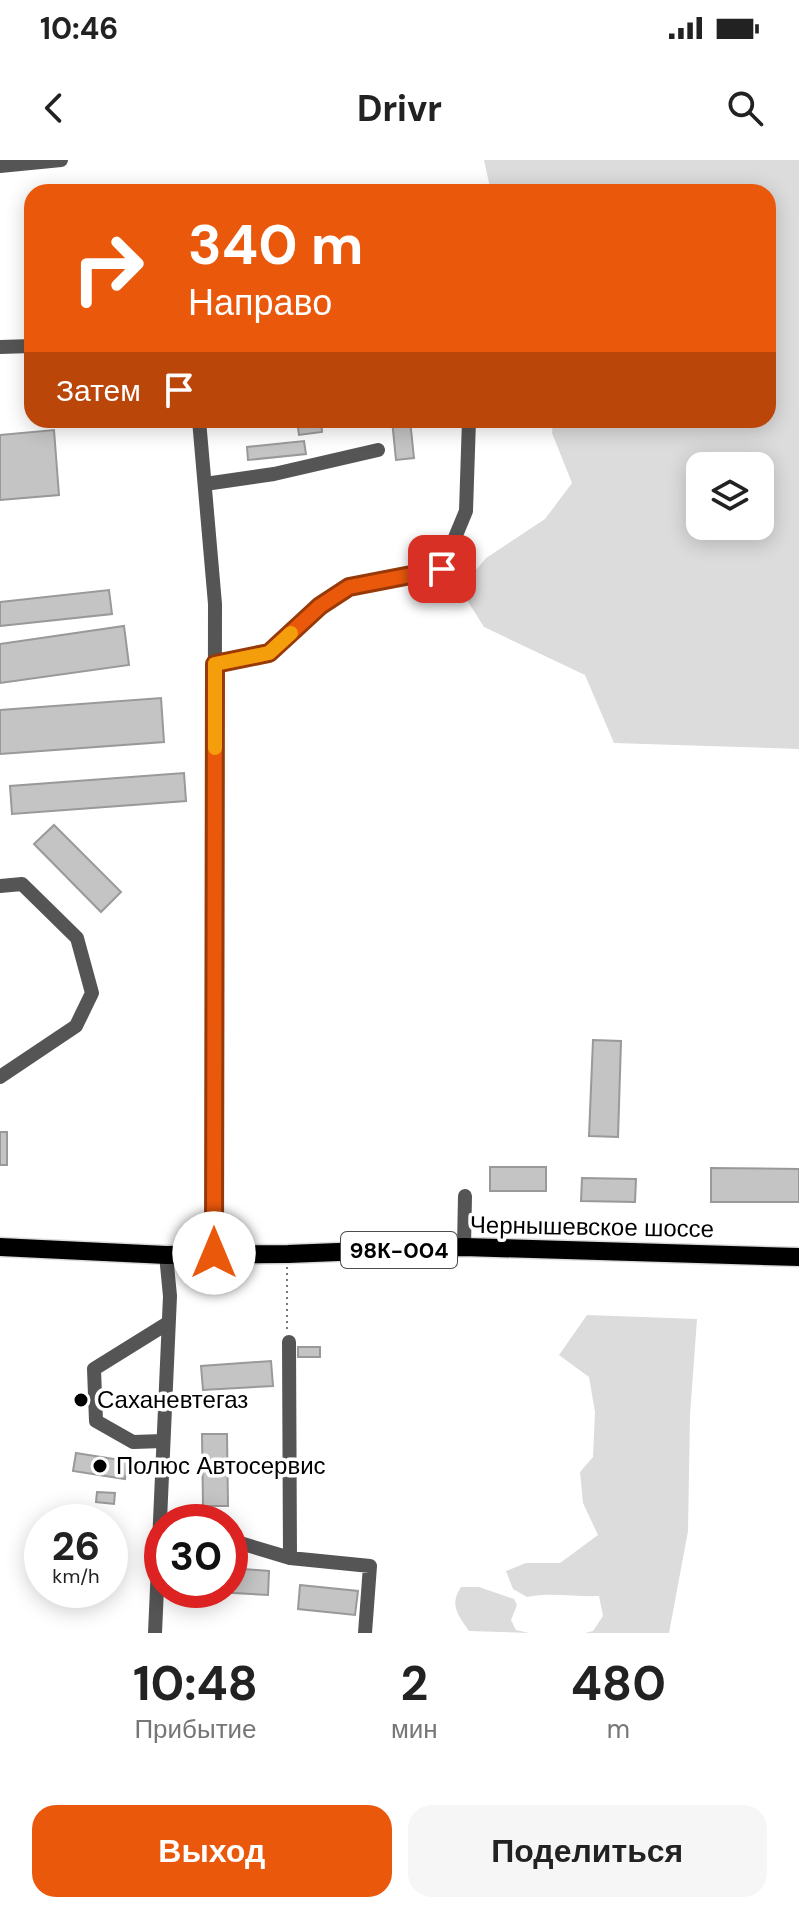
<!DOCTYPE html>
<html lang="ru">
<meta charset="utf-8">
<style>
:root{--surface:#fff;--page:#f6f6f6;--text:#222;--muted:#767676;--accent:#ea580c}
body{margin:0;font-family:"DM Sans",sans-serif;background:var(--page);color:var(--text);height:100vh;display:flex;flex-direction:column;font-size:30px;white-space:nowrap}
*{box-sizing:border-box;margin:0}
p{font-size:26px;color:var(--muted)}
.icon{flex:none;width:44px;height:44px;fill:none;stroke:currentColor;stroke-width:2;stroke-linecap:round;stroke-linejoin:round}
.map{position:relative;height:1473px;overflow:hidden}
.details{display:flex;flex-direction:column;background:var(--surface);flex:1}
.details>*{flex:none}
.top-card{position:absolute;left:24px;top:24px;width:752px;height:244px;border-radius:24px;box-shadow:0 4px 20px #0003;background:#ea580c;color:#fff;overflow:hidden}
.tools{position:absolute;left:686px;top:292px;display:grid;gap:16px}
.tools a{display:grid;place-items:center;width:88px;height:88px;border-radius:16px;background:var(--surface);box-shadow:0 4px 20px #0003;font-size:40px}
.speed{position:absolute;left:24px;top:1344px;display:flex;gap:16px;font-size:40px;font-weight:700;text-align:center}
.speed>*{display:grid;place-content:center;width:104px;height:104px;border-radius:50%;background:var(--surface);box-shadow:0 4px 20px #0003;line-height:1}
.speed small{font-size:20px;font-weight:400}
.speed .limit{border:12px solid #d22;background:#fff;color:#111}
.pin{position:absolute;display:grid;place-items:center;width:68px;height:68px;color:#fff;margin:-34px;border-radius:16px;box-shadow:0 4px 12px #0006}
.me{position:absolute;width:88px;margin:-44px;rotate:0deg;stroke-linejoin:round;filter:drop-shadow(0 0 6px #0008)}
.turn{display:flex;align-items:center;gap:28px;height:168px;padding:0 32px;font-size:36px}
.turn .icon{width:104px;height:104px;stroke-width:2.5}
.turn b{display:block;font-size:56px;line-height:68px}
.then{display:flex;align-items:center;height:76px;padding:0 32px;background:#0003;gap:16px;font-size:30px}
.eta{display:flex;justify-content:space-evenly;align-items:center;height:136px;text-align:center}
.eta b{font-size:48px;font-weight:700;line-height:56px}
.button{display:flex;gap:16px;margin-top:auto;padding:16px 32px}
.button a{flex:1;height:92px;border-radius:24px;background:var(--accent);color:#fff;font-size:32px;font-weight:700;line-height:92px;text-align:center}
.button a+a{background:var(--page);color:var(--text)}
.status{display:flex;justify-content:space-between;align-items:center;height:56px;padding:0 40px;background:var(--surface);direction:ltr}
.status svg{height:22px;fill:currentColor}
header{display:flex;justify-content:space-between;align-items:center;height:104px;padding:0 32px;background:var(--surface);font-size:36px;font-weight:700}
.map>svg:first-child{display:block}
</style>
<div class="status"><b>10:46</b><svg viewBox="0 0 49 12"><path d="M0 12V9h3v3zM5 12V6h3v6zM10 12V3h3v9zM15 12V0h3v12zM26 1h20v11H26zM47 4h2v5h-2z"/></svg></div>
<header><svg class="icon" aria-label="back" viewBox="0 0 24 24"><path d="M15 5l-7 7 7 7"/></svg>Drivr<svg class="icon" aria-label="search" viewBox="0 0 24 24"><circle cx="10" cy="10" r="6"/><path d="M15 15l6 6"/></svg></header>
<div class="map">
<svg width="799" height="1473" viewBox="0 0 799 1473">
<rect width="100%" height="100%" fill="#fff"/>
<path fill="#dcdcdc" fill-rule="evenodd" d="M 484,0 L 799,0 L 799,589 L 614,583 L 585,515 L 484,467 L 460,429 L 486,398 L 545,359 L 572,323 L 552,273 L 553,260 L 768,260 L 768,32 L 491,32 ZM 700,306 L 760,306 L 760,366 L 700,366 Z
M 587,1155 L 697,1159 L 690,1255 L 688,1371 L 669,1473 L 585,1473 L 593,1471 L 603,1456 L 599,1436 C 575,1437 550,1432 527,1437 L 513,1429 L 506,1411 L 526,1403 L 560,1403 L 598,1375 L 583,1343 L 580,1312 L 593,1297 L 595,1252 L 589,1217 L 559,1195 Z
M 461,1427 L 479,1427 L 514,1439 L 517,1445 L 511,1460 L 516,1470 L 529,1473 L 469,1471 C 458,1455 449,1445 461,1427 Z"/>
<path fill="#c4c4c4" stroke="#999" stroke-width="2" d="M 297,260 L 321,260 L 322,272 L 299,275 Z
M 392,260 L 410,260 L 414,298 L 396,300 Z
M 54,270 L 59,335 L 0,340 L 0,275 Z
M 304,281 L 306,294 L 248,300 L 247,287 Z
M 109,430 L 112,454 L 0,466 L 0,442 Z
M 124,466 L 129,505 L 0,523 L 0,484 Z
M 161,538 L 164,582 L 0,594 L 0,550 Z
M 184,613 L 186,641 L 12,654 L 10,626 Z
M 54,665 L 121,732 L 101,752 L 34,684 Z
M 593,880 L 621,881 L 618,977 L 589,976 Z
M 0,972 L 7,972 L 7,1005 L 0,1005 Z
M 490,1007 L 546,1007 L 546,1031 L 490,1031 Z
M 711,1008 L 799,1009 L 799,1042 L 711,1042 Z
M 582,1018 L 636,1019 L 635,1042 L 581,1041 Z
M 298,1187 L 320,1187 L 320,1197 L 298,1197 Z
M 271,1201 L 273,1226 L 203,1230 L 201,1206 Z
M 202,1274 L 227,1274 L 228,1346 L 203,1346 Z
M 76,1293 L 127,1301 L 125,1319 L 73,1311 Z
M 97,1332 L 115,1333 L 114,1344 L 96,1342 Z
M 230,1408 L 269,1411 L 268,1435 L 195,1431 L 230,1430 Z
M 300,1425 L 358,1431 L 355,1455 L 298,1449 Z"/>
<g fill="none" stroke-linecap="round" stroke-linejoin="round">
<g stroke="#dbdbdb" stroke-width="21">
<path id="major" d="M 0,1087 L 166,1095 L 288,1094 L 464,1087 L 799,1097"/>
</g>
<path stroke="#777" stroke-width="2" stroke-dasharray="2 4" stroke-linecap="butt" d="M 287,1169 L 287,1107"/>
<path stroke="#555" stroke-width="14" d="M 0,6 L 61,0
M 0,187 L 32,186
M 199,260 L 215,444 L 214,1093
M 205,324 L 274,314 L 378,290
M 215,504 L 269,493 L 320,446 L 349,427 L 442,409 L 466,351 L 469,260
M 0,726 L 22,724 L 77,778 L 92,833 L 76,866 L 0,917
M 464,1087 L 465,1036
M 289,1182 L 290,1398
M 163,1281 L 133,1282 L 96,1261 L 94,1209 L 168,1163
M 230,1380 L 290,1398 L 370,1406 L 365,1473
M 155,1473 L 170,1136 L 166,1095"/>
<use href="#major" stroke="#000" stroke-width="18"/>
</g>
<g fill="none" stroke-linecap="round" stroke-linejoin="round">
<g stroke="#983908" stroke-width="20">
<path id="route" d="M 214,1093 L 215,504 L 269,493 L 320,446 L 349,427 L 442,409"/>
</g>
<use href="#route" stroke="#ea580c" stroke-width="14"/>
<path stroke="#f59e0b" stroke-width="14" d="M 215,588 L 215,504 L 269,493 L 291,473"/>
</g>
<g fill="#000" stroke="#fff" stroke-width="3">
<circle cx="81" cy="1240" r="8"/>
<circle cx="100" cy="1306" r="8"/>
</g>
<g text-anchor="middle" stroke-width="7" stroke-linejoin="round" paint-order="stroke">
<rect fill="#fff" stroke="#4c4c4c" stroke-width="2" x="341" y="1072" width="116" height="36" rx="6"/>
<g font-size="22" font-weight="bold" fill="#000">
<text x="399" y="1098">98К-004</text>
</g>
<g font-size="24" fill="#000" stroke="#fff">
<text transform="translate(592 1067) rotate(1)" y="8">Чернышевское шоссе</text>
</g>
<g font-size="24" fill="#000" stroke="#fff" text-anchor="start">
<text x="97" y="1248">Саханевтегаз</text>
<text x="116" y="1314">Полюс Автосервис</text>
</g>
</g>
</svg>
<div class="tools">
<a><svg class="icon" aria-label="layers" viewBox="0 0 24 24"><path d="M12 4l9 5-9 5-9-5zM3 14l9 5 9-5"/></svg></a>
</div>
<div class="speed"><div>26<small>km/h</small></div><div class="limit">30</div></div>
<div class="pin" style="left:442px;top:409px;background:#d93025"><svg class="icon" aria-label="arrive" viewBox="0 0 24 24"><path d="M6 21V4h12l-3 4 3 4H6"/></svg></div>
<svg class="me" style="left:214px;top:1093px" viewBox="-20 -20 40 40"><circle r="19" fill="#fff"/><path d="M0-13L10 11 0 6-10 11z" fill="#ea580c"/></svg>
<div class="top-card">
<div class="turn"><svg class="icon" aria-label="right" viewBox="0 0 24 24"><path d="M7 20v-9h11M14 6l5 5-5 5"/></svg><div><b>340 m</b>Направо</div></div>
<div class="then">Затем<svg class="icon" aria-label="arrive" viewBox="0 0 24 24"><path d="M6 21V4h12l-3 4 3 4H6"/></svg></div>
</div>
</div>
<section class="details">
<div class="eta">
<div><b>10:48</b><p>Прибытие</p></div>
<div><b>2</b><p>мин</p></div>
<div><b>480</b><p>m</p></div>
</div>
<div class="button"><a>Выход</a><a>Поделиться</a></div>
</section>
